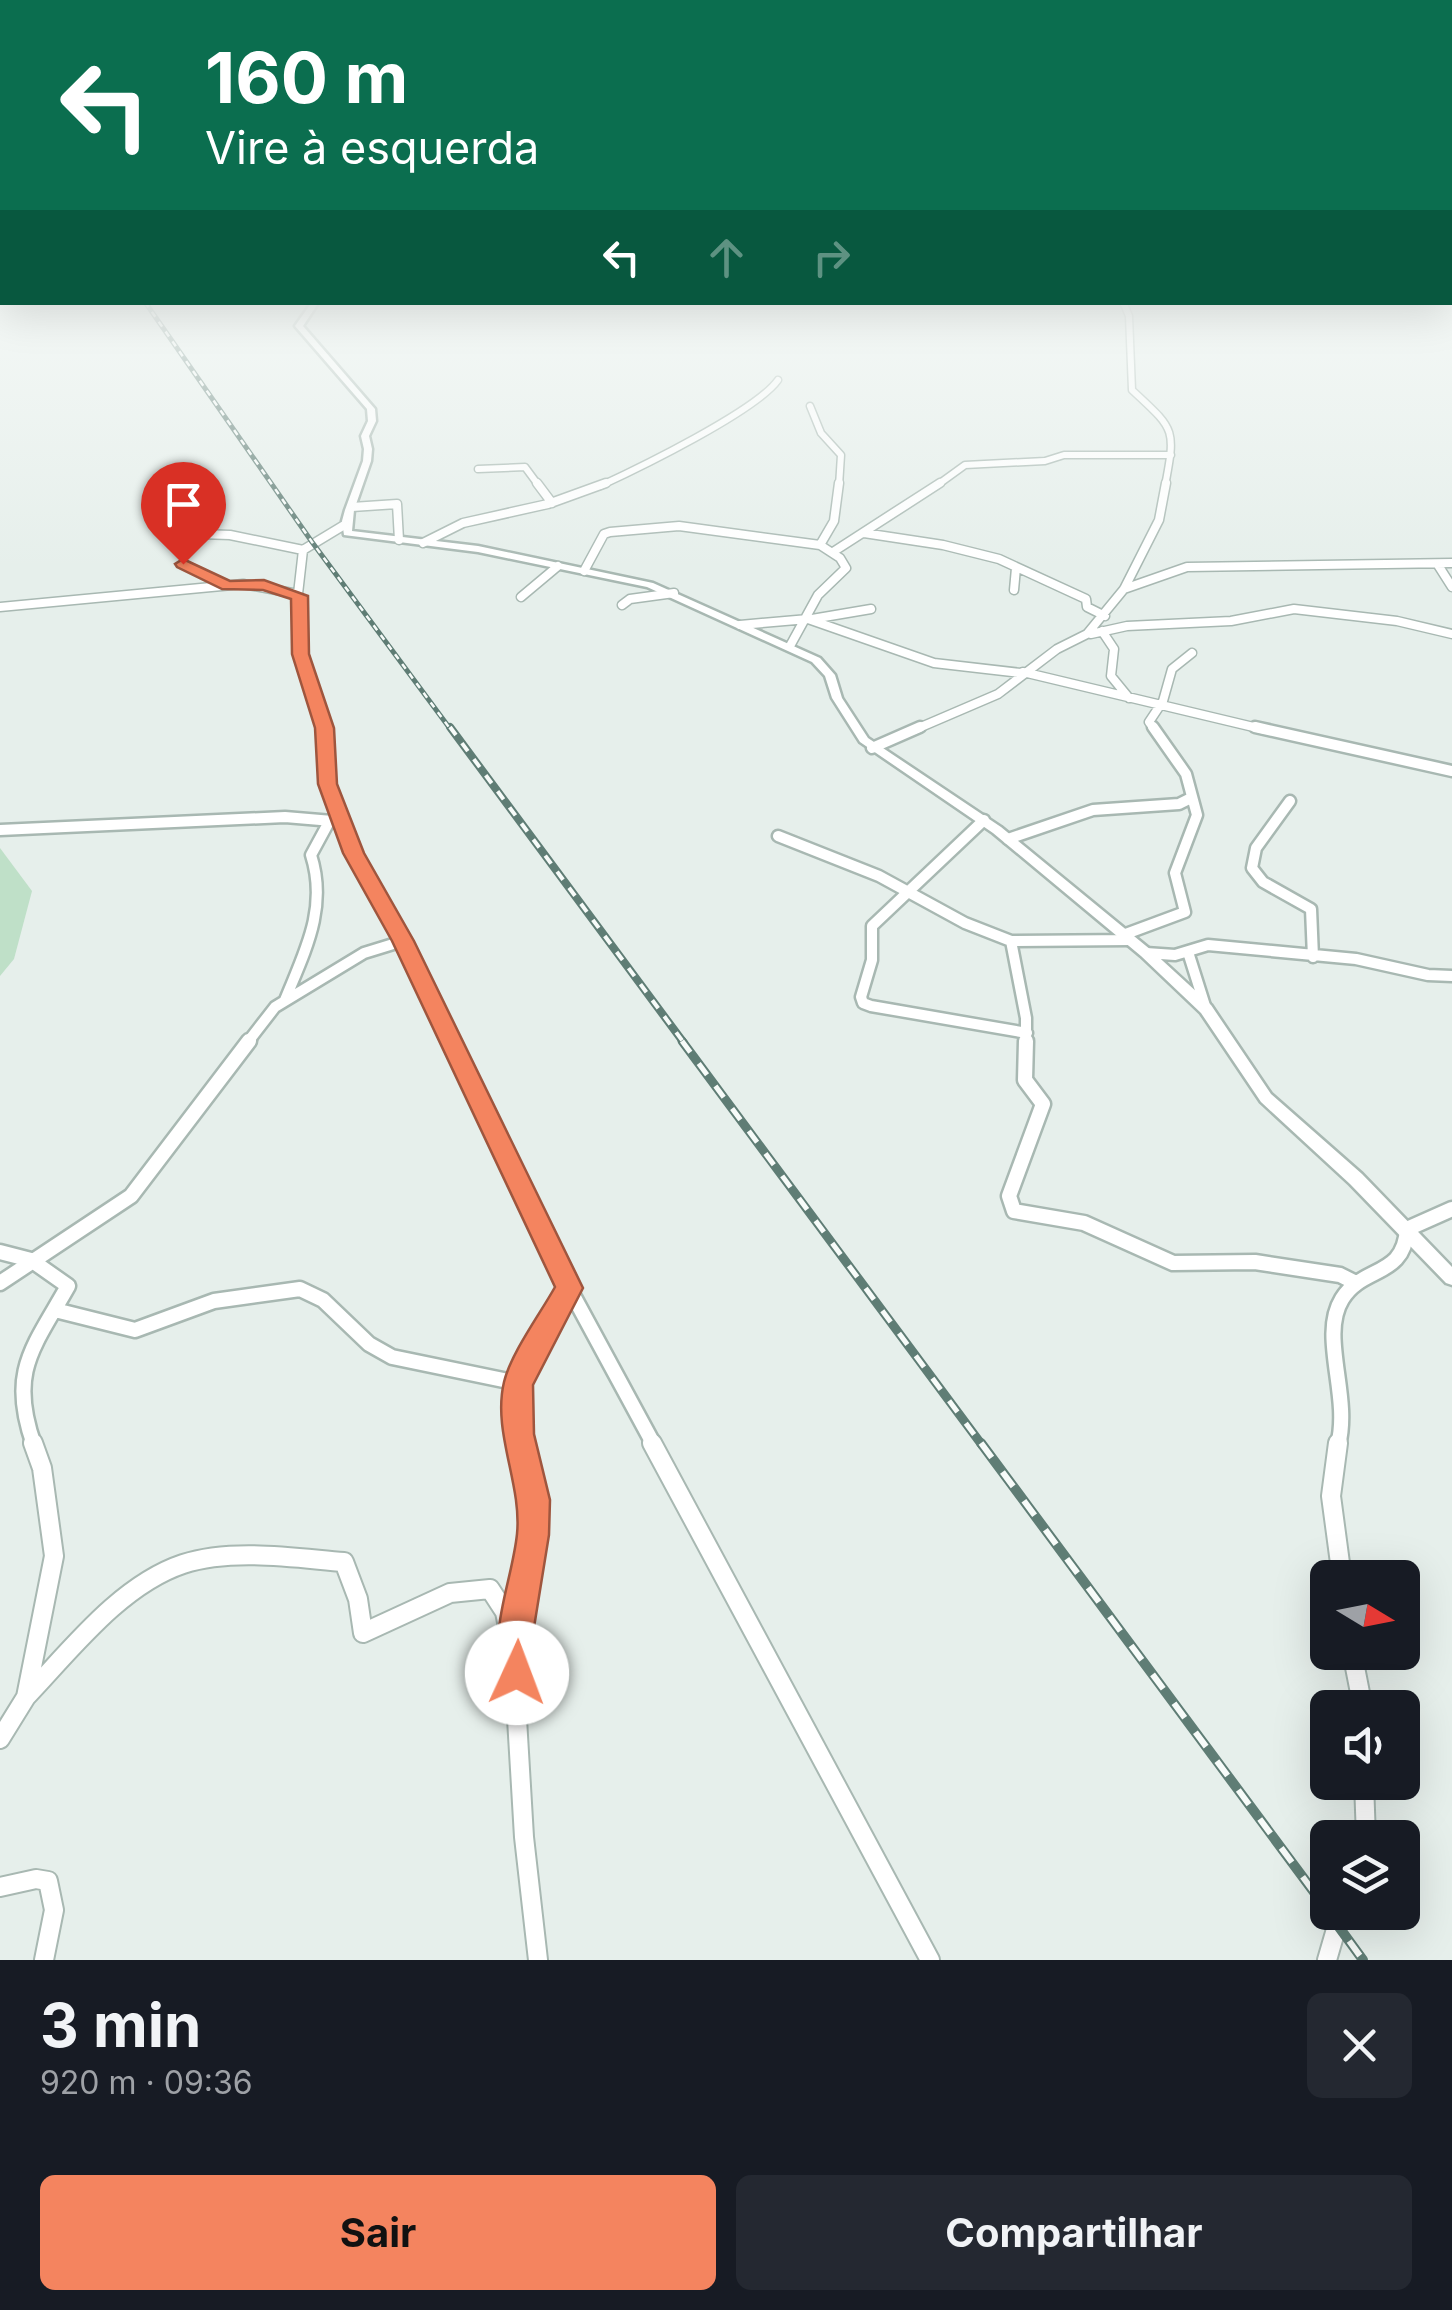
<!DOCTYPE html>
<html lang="pt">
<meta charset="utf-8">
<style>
:root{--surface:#171b24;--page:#242831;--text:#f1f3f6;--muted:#9ea1a6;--accent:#f4845f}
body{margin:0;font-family:Inter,sans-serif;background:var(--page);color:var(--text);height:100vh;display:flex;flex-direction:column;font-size:38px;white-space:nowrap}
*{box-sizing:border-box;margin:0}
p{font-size:32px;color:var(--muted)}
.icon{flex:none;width:55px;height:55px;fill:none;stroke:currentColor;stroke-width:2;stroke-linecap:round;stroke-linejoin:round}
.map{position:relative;height:1960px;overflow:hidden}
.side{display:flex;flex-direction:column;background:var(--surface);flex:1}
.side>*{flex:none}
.hud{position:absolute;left:0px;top:0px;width:1452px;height:305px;box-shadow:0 10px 40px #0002;background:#0b6e4f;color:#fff;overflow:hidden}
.needle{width:65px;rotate:100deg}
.buttons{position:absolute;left:1310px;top:1560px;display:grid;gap:20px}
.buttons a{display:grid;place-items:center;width:110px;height:110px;border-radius:15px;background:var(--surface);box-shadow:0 10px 40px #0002;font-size:50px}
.pin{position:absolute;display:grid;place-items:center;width:85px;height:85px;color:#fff;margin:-102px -42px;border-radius:50% 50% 50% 0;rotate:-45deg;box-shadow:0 0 10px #0007}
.pin .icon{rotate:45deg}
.me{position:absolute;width:110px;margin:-55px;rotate:2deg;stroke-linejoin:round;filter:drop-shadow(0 0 8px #0008)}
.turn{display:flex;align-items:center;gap:35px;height:210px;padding:0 40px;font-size:45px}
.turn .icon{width:130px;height:130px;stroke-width:2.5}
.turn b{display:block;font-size:70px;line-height:85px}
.lanes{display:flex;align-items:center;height:95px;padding:0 40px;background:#0003;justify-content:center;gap:50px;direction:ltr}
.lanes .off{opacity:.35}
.round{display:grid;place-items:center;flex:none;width:105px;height:105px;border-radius:15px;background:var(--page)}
.summary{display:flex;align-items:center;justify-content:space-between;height:170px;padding:0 40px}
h1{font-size:60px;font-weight:700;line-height:75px}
.primary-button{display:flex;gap:20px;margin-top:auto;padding:20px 40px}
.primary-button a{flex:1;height:115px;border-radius:15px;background:var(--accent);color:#111;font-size:40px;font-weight:700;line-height:115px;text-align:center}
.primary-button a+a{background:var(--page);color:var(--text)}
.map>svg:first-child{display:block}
</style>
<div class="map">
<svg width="1452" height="1960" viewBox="0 0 1452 1960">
<rect width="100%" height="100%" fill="#e6efeb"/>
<path fill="#bfe0c8" d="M 0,848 L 32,891 L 14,959 L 0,976 Z"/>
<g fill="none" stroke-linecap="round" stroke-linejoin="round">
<g stroke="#a8b8b2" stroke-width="9">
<path id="minor-far4" d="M 1123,302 L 1129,316 L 1132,390 C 1175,430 1176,428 1165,486
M 810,406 L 821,433 L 841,455 L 839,486
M 478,469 L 525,467 L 539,486
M 600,486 C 639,468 756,411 778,380
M 936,486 L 965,465 L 1045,461 L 1064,455 L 1171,455"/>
</g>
<g stroke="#a8b8b2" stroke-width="11">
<path id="minor-far3" d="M 537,483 L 552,503
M 352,507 L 397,504 L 399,540
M 864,533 L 943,545 L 999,559 L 1086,599 L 1087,607 L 1105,616
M 200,534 L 230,535 L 303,550
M 423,543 L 463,523 L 548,504 L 606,483
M 820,545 L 834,521 L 839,483
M 833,552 L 940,483
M 183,564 L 224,584
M 1438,565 L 1452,587
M 584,571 L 604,534 L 610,532 L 679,526 L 820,545 L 840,558 L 846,568 L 818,595 L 790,646
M 1124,589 L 1187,567 L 1452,563
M 1014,590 L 1016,568
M 298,594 L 303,550 L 346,524
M 521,597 L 558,566
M 622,605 L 630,599 L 674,593
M 0,607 L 243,584 L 298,594 L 301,654 L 324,730
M 812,619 L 871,609
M 740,625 L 808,619 L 934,663 L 1021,673
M 1102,631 L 1114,649 L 1111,676 L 1129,698
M 1091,634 L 1127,626 L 1231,621 L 1294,609 L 1397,621 L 1452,634
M 1023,672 L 1266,730
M 914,730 L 998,694 L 1057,649 L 1087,634 L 1124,589 L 1159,520 L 1166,483
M 1155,730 L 1149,722 L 1163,701 L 1172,669 L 1192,653"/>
</g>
<g stroke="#a8b8b2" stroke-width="15">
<path id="minor-far2" d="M 324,727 L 328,783 L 354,853 L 403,941 L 452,1043
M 1255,727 L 1452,771
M 872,748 L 920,727
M 1290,801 L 1256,848 L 1252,868 L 1263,882 L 1311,909 L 1313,957
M 984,820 L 872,926 L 872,960 L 861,997 L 863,1003 L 871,1006 L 1027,1033
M 0,830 L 285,817 L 344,822
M 778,836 L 879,876 L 965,923 L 1011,941 L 1130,940
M 1008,839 L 1093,810 L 1179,804 L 1191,798
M 1123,935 L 1185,912 L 1175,873 L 1197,815 L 1186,774 L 1153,727
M 1011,941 L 1026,1018 L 1026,1043
M 1188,952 L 1206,1009
M 1146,953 L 1175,955 L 1208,945 L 1356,959 L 1428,975 L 1452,976
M 285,1000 C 305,951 328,908 311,855 L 330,820
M 247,1043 L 275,1007 L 364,953 L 403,941"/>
</g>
<g stroke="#a8b8b2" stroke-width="19">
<path id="minor-far1" d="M 451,1041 L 569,1288 L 654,1445
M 1026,1041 L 1025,1080 L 1043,1104 L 1009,1196 L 1014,1211 L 1084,1223 L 1173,1263 L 1255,1262 L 1340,1275 L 1354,1282
M 0,1252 L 31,1260 L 68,1286 C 33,1348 8,1372 34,1445
M 0,1283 L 131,1196 L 249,1041
M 55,1310 L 135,1330 L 214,1301 L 300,1289 L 323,1300 L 369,1344 L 392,1357 L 518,1383
M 524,1445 L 516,1402 L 527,1362 L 569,1288
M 1338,1445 C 1351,1396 1319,1336 1342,1299 C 1363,1265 1404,1278 1407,1229 L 1452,1209"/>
</g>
<g stroke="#a8b8b2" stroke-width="22">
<path id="minor" d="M 523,1443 L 534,1500 L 533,1535 L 513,1651 L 524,1837 L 538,1960
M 652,1443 L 930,1960
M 1338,1443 L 1331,1496 L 1342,1578
M 1352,1652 L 1363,1708
M 26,1697 C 70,1651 120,1585 183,1564 C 232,1548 294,1558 344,1562 L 358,1599 L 363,1633 L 450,1593 L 490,1589 L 505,1612 L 512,1647
M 0,1739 L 26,1697 L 54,1556 L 42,1468 L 33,1443
M 1364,1782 L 1366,1838
M 0,1887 L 36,1879 L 48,1881 L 54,1910 L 44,1960
M 1327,1960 L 1341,1912"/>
</g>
<g stroke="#a8b8b2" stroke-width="5">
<path id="tertiary" d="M 312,302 L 319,302 L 303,326 L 375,409 L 376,421 L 369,436 L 372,449 L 371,461 L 354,510 L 352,531 L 478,546 L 653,583 L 820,658 L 835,675 L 842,698 L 868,738 L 1001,827 L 1151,950 L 1211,1005 L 1271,1094 L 1362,1174 L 1452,1267 L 1452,1285 L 1446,1283 L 1350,1184 L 1261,1102 L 1201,1013 L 1141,956 L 993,833 L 860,742 L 832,698 L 825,676 L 812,662 L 647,587 L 478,552 L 344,535 L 342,521 L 345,510 L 363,461 L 364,449 L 361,436 L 368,421 L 367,409 L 295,326 Z"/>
</g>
<use href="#minor-far4" stroke="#fff" stroke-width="6"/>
<use href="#minor-far3" stroke="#fff" stroke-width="8"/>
<use href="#minor-far2" stroke="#fff" stroke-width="10"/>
<use href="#minor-far1" stroke="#fff" stroke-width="14"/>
<use href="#minor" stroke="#fff" stroke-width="18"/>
<use href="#tertiary" fill="#fff" fill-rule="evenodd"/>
<g stroke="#5f7d75" stroke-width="5">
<path id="rail-far3" d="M 145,302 L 312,542 L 451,730"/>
</g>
<g stroke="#5f7d75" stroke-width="8">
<path id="rail-far2" d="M 450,727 L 684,1043"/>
</g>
<g stroke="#5f7d75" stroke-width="9">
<path id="rail-far1" d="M 682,1041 L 982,1445"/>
</g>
<g stroke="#5f7d75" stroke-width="10">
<path id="rail" d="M 981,1443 L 1328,1911
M 1328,1912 L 1363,1960"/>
</g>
<use href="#rail-far3" stroke="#f7fbf9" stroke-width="2.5" stroke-dasharray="6" stroke-linecap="butt"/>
<use href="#rail-far2" stroke="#f7fbf9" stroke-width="4" stroke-dasharray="10" stroke-linecap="butt"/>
<use href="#rail-far1" stroke="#f7fbf9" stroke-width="5" stroke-dasharray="14" stroke-linecap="butt"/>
<use href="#rail" stroke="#f7fbf9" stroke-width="6" stroke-dasharray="18" stroke-linecap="butt"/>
</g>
<linearGradient id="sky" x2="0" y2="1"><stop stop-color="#84bce0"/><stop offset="0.52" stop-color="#f4f8f6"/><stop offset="1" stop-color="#f4f8f6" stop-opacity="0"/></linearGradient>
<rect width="1452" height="568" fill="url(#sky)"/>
<path fill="#f4845f" stroke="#9f563e" stroke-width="2.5" d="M 183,559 L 230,581 L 264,580 L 308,596 L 309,654 L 334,728 L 337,784 L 364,853 L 414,941 L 583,1288 L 533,1385 L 534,1434 L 550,1500 L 549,1535 L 530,1652 L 534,1673 L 529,1685 L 517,1690 L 505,1685 C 485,1638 512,1583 517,1534 C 522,1484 492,1432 504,1382 C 511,1353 540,1314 555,1287 L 392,941 L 343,853 L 318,784 L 315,728 L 292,654 L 291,599 L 263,590 L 222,589 L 177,567 L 175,564 Z"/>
</svg>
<div class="buttons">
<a><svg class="needle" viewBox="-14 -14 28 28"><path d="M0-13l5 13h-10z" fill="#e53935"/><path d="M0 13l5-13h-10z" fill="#9ea1a6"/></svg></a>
<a><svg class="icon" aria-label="sound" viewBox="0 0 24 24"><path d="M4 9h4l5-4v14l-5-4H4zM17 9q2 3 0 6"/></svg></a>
<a><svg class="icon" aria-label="layers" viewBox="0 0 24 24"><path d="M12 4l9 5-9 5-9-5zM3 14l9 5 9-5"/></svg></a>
</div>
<div class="pin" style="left:183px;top:564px;background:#d93025"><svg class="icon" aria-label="arrive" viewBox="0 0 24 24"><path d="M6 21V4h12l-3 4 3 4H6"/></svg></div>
<svg class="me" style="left:517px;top:1673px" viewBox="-20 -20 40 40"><circle r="19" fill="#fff"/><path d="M0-13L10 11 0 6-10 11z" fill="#f4845f"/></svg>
<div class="hud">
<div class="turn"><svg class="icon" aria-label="left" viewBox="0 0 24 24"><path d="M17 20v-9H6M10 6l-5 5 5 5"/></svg><div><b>160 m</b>Vire à esquerda</div></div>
<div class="lanes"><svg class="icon" aria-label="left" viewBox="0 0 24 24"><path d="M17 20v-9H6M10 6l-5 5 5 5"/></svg><svg class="icon off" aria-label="ahead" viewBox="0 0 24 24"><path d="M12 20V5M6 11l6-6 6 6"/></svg><svg class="icon off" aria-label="right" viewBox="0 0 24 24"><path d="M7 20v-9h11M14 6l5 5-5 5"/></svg></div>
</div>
</div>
<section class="side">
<div class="summary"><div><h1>3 min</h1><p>920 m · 09:36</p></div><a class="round"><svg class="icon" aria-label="close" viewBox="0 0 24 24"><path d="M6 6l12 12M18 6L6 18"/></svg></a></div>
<div class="primary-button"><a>Sair</a><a>Compartilhar</a></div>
</section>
